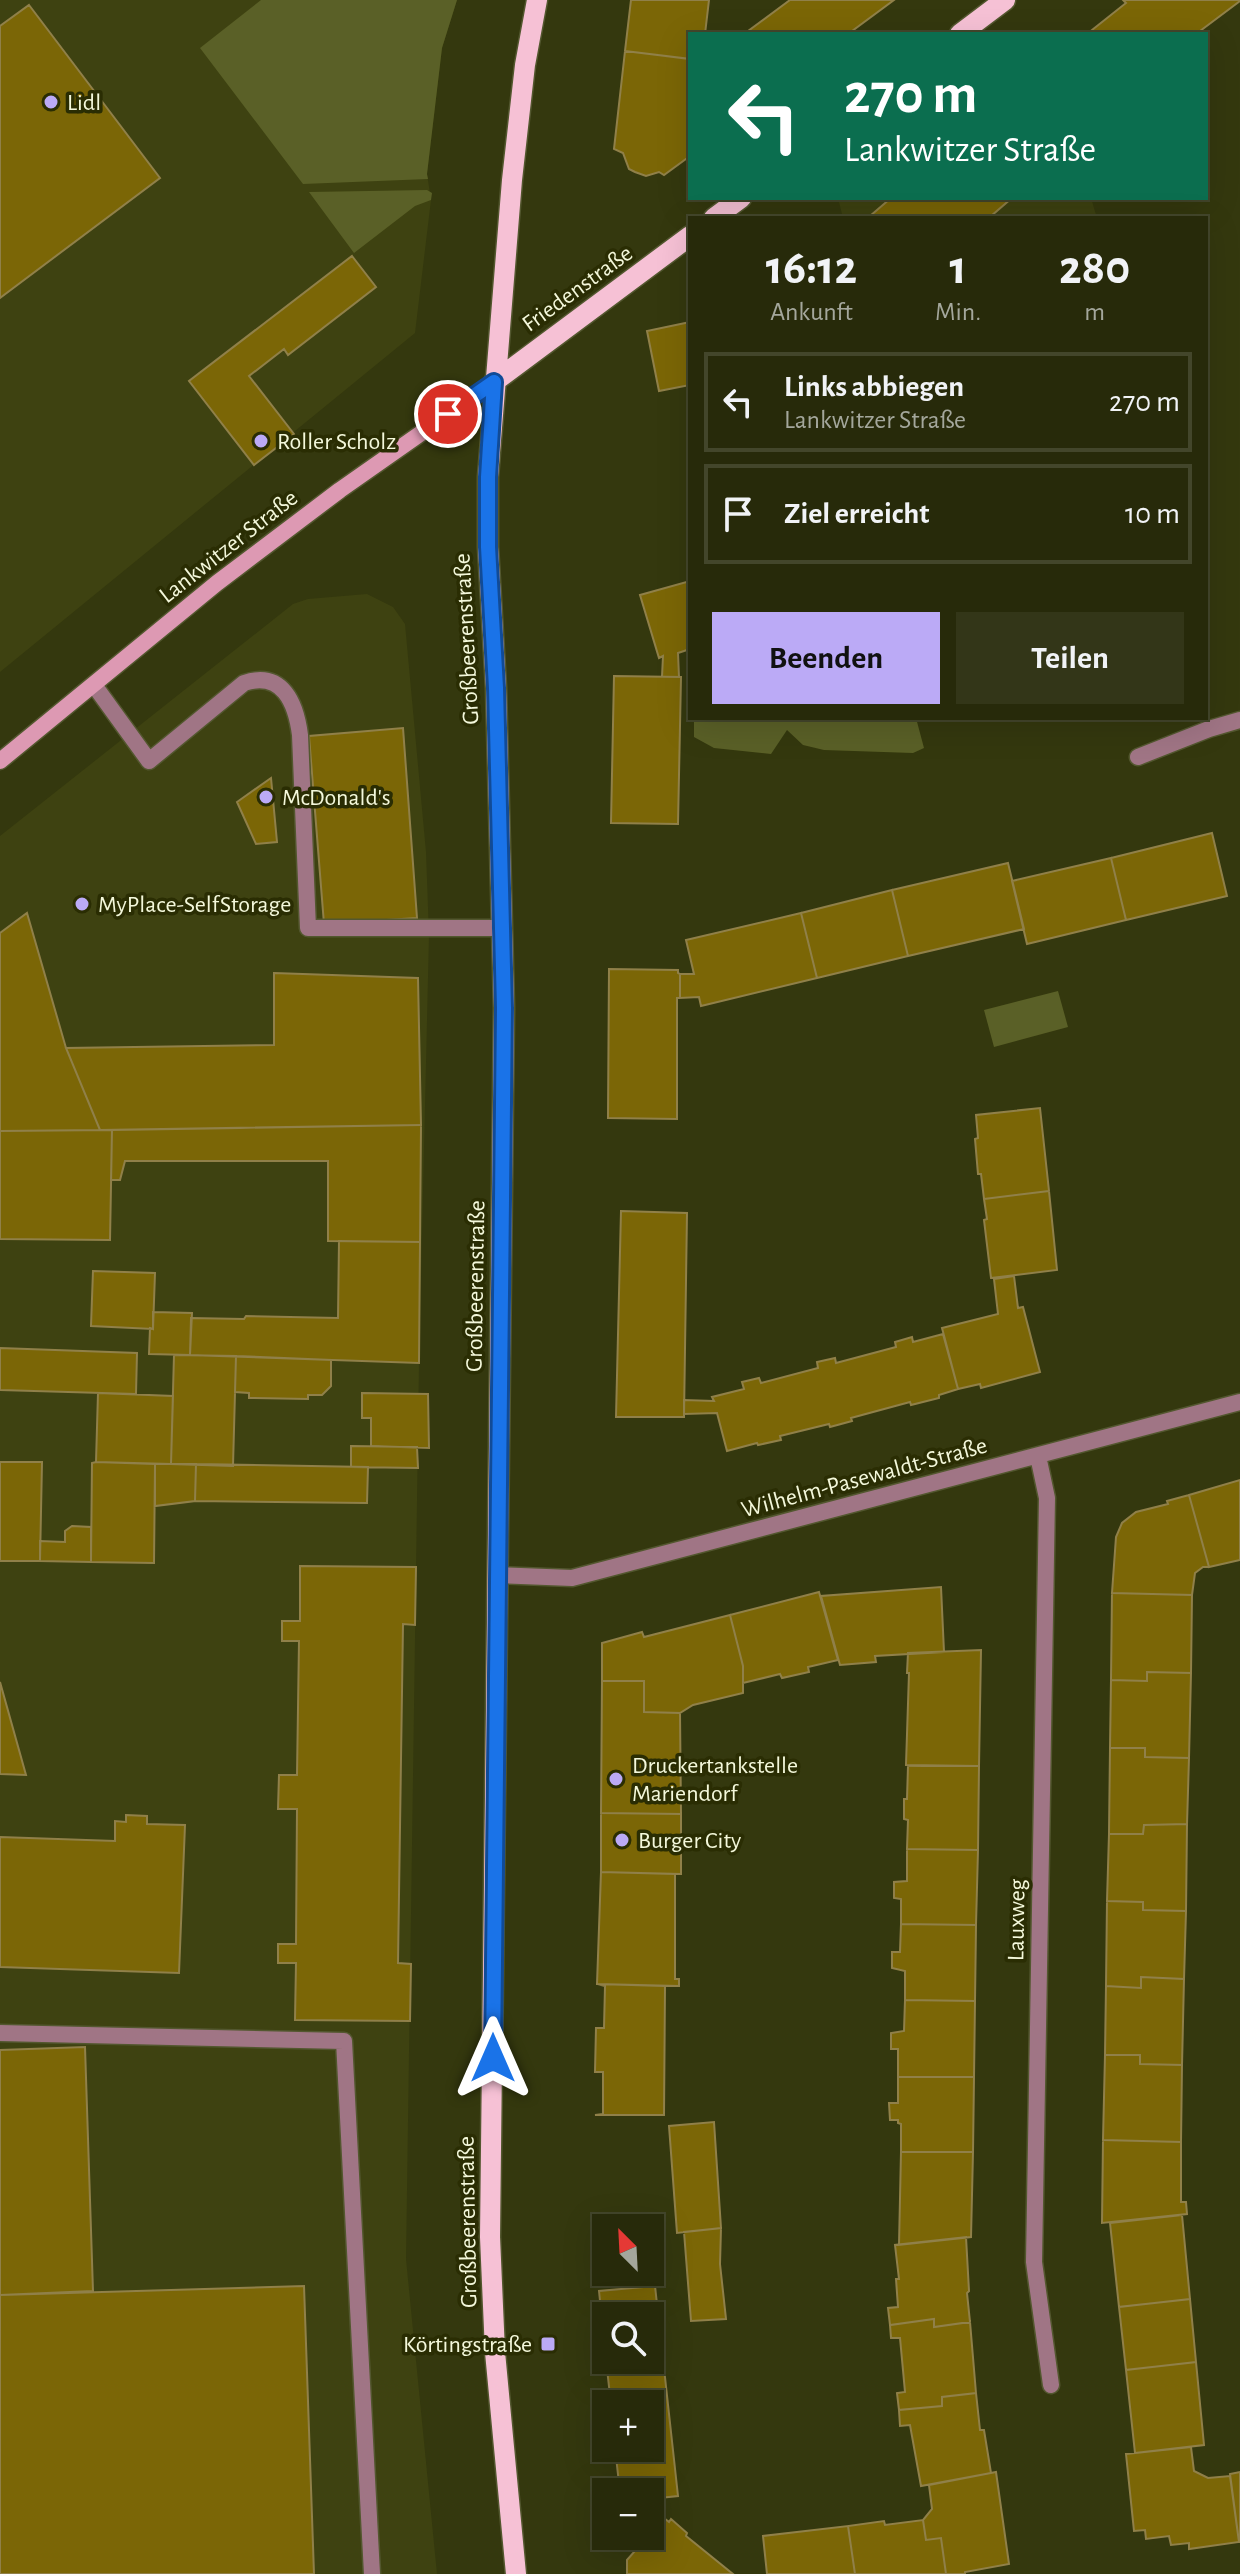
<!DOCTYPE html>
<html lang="de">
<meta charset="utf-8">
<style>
:root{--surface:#272a0a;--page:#333618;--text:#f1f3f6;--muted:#a4a79c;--line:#43462b;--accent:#bbaaf6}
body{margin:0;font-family:"Alegreya Sans",sans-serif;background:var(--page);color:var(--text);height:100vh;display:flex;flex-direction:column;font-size:30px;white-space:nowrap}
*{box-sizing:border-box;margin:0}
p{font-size:26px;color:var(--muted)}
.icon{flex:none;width:44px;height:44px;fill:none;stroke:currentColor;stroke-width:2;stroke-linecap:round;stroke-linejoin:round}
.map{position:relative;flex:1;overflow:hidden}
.panel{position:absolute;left:688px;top:216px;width:520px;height:504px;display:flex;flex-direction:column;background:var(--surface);border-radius:0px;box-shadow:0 8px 32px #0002,0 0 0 2px var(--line)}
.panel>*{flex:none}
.banner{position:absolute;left:688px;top:32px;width:520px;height:168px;border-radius:0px;box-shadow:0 8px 32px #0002,0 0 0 2px var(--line);background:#0b6e4f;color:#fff;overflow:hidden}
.needle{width:52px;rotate:336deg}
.fabs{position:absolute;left:592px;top:2214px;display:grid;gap:16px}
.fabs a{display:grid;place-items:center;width:72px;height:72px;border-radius:0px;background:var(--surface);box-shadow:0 8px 32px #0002,0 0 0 2px var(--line);font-size:40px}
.pin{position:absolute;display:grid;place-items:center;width:68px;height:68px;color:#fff;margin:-34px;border:4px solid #fff;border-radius:50%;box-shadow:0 2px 8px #0007}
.me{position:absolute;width:88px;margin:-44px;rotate:0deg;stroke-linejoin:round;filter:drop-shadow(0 0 6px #0008)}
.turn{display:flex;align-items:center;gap:28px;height:168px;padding:0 24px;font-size:36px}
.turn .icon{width:104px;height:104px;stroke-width:2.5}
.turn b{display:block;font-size:56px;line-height:68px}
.eta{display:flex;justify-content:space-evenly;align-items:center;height:136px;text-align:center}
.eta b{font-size:48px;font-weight:700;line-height:56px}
.action{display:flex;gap:16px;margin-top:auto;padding:16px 24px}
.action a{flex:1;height:92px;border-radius:0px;background:var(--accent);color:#111;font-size:32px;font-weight:700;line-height:92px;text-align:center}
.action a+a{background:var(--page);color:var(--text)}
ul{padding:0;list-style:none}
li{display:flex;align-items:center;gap:24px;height:100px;margin:0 16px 12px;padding:0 8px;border:4px solid var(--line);border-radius:0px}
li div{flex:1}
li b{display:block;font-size:30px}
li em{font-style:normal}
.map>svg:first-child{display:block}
</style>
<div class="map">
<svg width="1240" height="2574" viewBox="0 0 1240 2574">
<rect width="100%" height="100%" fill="#34380e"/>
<path fill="#3e4211" d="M 0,0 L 457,0 L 442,48 L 427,174 L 431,200 L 415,333 L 0,672 Z
M 845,198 L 1091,198 L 1097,218 L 843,218 L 839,202 Z
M 367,594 L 393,607 L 405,624 L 426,852 L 429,935 L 419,1363 L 406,2259 L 437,2574 L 0,2574 L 0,836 L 293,604 L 308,599 Z"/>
<path fill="#5a6027" d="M 261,0 L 457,0 L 442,48 L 427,174 L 428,179 L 303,184 L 200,48 Z
M 427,190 L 432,193 L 431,200 L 415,206 L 354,253 L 309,192 Z
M 694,718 L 916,718 L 924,748 L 913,753 L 824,750 L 803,745 L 787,730 L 771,754 L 714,748 L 694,737 Z
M 1058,991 L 1068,1027 L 994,1047 L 984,1010 Z"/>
<path fill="#7b6606" stroke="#908049" stroke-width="2" d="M 631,0 L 709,0 L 705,34 L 690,34 L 690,59 L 625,51 Z
M 790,0 L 894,0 L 848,34 L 744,34 Z
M 1123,0 L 1240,0 L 1240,1 L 1196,34 L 1087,34 L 1126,3 Z
M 29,5 L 160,178 L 0,298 L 0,26 Z
M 625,51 L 690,59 L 690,156 L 664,175 L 659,172 L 646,176 L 635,172 L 629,169 L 623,153 L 614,149 Z
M 891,198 L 1012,198 L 991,216 L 984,218 L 871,218 L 870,216 Z
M 352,256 L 376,287 L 288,355 L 284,349 L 249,376 L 294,434 L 254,465 L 189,381 Z
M 690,322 L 690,385 L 659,391 L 647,331 Z
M 690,581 L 690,649 L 678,653 L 679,677 L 662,677 L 663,656 L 659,658 L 640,595 Z
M 614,676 L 681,677 L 678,824 L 611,823 Z
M 403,728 L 417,918 L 324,924 L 309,736 Z
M 271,778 L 277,842 L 256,844 L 237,802 Z
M 1212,833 L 1227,896 L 1126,920 L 1111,858 Z
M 1111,858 L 1126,920 L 1027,944 L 1012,881 Z
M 1008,863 L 1024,929 L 908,956 L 892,890 Z
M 892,890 L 908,956 L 817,978 L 801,913 Z
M 27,913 L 66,1048 L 100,1130 L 0,1131 L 0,933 Z
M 801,913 L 817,978 L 701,1006 L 699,997 L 680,998 L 680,974 L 694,974 L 686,940 Z
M 609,969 L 678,970 L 678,973 L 680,974 L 680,998 L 677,998 L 677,1119 L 608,1118 Z
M 274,973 L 418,978 L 421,1125 L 100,1130 L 66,1048 L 274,1045 Z
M 1040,1108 L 1049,1191 L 984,1199 L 981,1174 L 978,1174 L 975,1139 L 978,1138 L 976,1115 Z
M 421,1125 L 420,1242 L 328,1241 L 328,1161 L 125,1161 L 120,1180 L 111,1180 L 112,1130 Z
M 112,1130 L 110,1240 L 0,1239 L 0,1131 Z
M 1049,1191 L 1057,1270 L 991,1278 L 984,1220 L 987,1219 L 984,1199 Z
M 621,1211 L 687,1213 L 684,1417 L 616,1417 Z
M 339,1241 L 420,1242 L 419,1363 L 190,1355 L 191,1318 L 244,1319 L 246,1316 L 338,1318 Z
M 93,1271 L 155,1273 L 153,1329 L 91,1326 Z
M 1014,1276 L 1018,1308 L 1023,1307 L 1040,1372 L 981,1388 L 980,1384 L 958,1389 L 942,1328 L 998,1314 L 994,1279 Z
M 153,1312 L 192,1313 L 190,1355 L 149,1354 L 150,1328 L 153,1329 Z
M 943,1334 L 958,1389 L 939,1395 L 939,1398 L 911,1405 L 910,1402 L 851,1418 L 852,1421 L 830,1427 L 829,1424 L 780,1436 L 781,1440 L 758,1445 L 757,1443 L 727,1451 L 717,1413 L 684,1414 L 684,1400 L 714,1401 L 712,1397 L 744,1389 L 742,1382 L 759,1378 L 761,1383 L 818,1368 L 817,1362 L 835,1358 L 836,1363 L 896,1347 L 895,1342 L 912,1337 L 913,1342 Z
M 0,1348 L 137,1353 L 136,1394 L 0,1390 Z
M 174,1355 L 236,1356 L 233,1466 L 171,1464 Z
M 236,1356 L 331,1360 L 331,1386 L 322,1395 L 308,1395 L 308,1399 L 249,1398 L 249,1393 L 235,1392 Z
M 98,1393 L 173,1396 L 171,1464 L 96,1462 Z
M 362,1393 L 428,1394 L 429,1448 L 371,1446 L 371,1418 L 362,1418 Z
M 351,1446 L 417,1447 L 418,1468 L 351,1467 Z
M 0,1462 L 42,1462 L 40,1561 L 0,1561 Z
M 96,1462 L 155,1464 L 154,1563 L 91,1562 L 92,1463 Z
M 155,1464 L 196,1464 L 195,1501 L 155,1506 Z
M 196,1464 L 368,1467 L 367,1503 L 195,1501 Z
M 1240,1480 L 1240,1560 L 1209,1567 L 1189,1495 Z
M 1189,1495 L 1209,1567 L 1203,1567 L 1195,1573 L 1192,1595 L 1112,1593 L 1116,1537 L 1122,1523 L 1136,1512 L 1168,1504 L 1167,1501 Z
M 72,1526 L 91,1527 L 91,1562 L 40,1561 L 40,1541 L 65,1542 L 65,1531 Z
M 300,1566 L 416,1567 L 415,1625 L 403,1624 L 398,1963 L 411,1964 L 410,2021 L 295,2020 L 296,1963 L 278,1963 L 278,1944 L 296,1944 L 297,1809 L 278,1809 L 279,1775 L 297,1775 L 299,1641 L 282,1641 L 282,1621 L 300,1621 Z
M 941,1587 L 944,1652 L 875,1656 L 876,1662 L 840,1665 L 821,1596 Z
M 819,1592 L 838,1660 L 808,1667 L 809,1672 L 782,1678 L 780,1674 L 743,1683 L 743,1666 L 730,1615 Z
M 1112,1593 L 1192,1595 L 1191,1673 L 1147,1672 L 1147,1681 L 1111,1680 Z
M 730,1615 L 743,1666 L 743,1693 L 693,1705 L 680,1713 L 644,1712 L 644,1681 L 602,1681 L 602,1643 L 642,1632 L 644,1637 Z
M 981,1650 L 979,1766 L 906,1765 L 909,1673 L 907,1673 L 908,1653 Z
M 1147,1672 L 1191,1673 L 1189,1758 L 1145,1757 L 1145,1748 L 1110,1748 L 1111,1680 L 1147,1681 Z
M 602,1681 L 644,1681 L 644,1712 L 680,1713 L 681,1814 L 601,1813 Z
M 0,1682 L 26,1775 L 0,1774 Z
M 1110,1748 L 1145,1748 L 1145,1757 L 1189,1758 L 1187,1824 L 1144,1825 L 1143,1834 L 1109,1834 Z
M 908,1766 L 979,1766 L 978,1850 L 907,1849 L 908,1820 L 904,1819 L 904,1799 L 907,1799 Z
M 601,1813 L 681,1814 L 681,1874 L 601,1872 Z
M 126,1815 L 147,1816 L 147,1824 L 185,1825 L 179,1973 L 0,1967 L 0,1837 L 115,1841 L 115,1821 L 126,1822 Z
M 1187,1824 L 1186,1911 L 1143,1910 L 1143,1902 L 1107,1901 L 1109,1834 L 1143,1834 L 1144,1825 Z
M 907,1849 L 978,1850 L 976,1925 L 901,1924 L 901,1899 L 894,1898 L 894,1882 L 907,1881 Z
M 601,1872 L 675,1874 L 675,1979 L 679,1979 L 679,1986 L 597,1984 Z
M 1107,1901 L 1143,1902 L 1143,1910 L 1186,1911 L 1184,1979 L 1141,1977 L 1141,1988 L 1106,1986 Z
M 901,1924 L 976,1925 L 975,2001 L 905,2000 L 905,1971 L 892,1968 L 892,1952 L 900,1952 Z
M 1141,1977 L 1184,1979 L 1182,2065 L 1140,2064 L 1140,2055 L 1105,2055 L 1106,1986 L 1141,1988 Z
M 597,1984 L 665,1986 L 664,2115 L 595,2115 L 603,2114 L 603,2072 L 595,2072 L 596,2028 L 604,2028 L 605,1986 Z
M 905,2000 L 975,2001 L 974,2077 L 898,2077 L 898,2049 L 891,2049 L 891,2033 L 904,2031 Z
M 85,2047 L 93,2291 L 0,2295 L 0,2050 Z
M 1105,2055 L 1140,2055 L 1140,2064 L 1182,2065 L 1181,2142 L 1103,2140 Z
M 898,2077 L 974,2077 L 973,2152 L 901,2152 L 901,2124 L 898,2123 L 898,2120 L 890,2120 L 889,2103 L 898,2103 Z
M 714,2122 L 721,2228 L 677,2233 L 669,2126 Z
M 1103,2140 L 1181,2142 L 1181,2202 L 1186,2202 L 1187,2214 L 1102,2223 Z
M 901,2152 L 973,2152 L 971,2237 L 899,2245 Z
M 1182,2215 L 1190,2299 L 1119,2307 L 1110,2223 Z
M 721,2228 L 720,2264 L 726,2319 L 691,2321 L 684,2232 Z
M 966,2237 L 969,2291 L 967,2293 L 970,2322 L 934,2327 L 934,2319 L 890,2325 L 888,2308 L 898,2307 L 896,2279 L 899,2279 L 895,2245 Z
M 304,2286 L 314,2574 L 0,2574 L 0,2295 Z
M 655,2286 L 678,2496 L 650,2499 L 650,2492 L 620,2492 L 615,2448 L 650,2448 L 650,2404 L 611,2404 L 606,2360 L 650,2360 L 650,2316 L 606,2316 L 606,2359 L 599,2291 Z
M 1190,2299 L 1196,2362 L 1126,2370 L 1119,2307 Z
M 934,2319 L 934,2327 L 970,2322 L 976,2393 L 942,2397 L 942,2406 L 899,2410 L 897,2393 L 905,2392 L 900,2338 L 891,2338 L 890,2325 Z
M 1196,2362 L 1204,2445 L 1135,2453 L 1126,2370 Z
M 976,2393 L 980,2430 L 984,2430 L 991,2473 L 921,2486 L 910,2425 L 900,2426 L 899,2410 L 942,2406 L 942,2397 Z
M 1191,2447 L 1194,2471 L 1208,2478 L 1230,2476 L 1239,2542 L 1189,2549 L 1189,2543 L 1171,2545 L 1169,2536 L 1146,2539 L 1145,2530 L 1134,2531 L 1126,2454 Z
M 996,2472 L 1009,2564 L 965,2572 L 965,2574 L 946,2574 L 941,2538 L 926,2540 L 923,2520 L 932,2509 L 929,2485 Z
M 1240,2472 L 1240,2542 L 1239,2542 L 1230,2474 Z
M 662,2498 L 664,2518 L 669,2522 L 671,2519 L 687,2533 L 686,2536 L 733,2574 L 627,2574 L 627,2560 L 635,2551 L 625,2544 L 625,2536 L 650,2536 L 650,2499 Z
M 923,2520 L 926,2540 L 941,2538 L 946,2574 L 855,2574 L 848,2526 L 884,2521 L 885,2525 Z
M 848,2526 L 855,2574 L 767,2574 L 763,2536 Z"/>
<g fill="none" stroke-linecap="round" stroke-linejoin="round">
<g stroke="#53572f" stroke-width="19">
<path id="lane" d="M 94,685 L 149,761 L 244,683 C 283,670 296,704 300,735 L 308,928 L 502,928
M 0,2033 L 344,2041 L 372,2574"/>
</g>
<g stroke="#53572f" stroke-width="19">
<path id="street" d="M 1138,757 L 1209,729 L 1240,720
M 1038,1456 L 1047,1498 L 1034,2262 L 1051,2385
M 498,1575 L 572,1578 L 1240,1402"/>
</g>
<g stroke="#53572f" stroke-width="19">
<path id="secondary" d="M 0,761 L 217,583 L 340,490 L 494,382"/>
</g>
<g stroke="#53572f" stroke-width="23">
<path id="primary" d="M 960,34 L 1005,0
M 714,218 L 741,198
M 494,382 L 690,236
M 516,2574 L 495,2352 L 490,2237 L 504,1008 L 496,688 L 488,547 L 488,477 L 512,180 L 525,65 L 537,0"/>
</g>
<use href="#lane" stroke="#a07585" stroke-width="16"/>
<use href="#street" stroke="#a07585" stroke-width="16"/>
<use href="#secondary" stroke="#dd99b3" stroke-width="16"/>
<use href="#primary" stroke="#f6c1d5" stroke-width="20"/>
</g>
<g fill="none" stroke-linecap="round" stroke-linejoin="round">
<g stroke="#114b97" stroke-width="20">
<path id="route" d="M 448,414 L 494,382 L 488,477 L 488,547 L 496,688 L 504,1008 L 493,2058"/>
</g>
<use href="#route" stroke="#1a73e8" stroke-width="14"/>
</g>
<g fill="#bbaaf6" stroke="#2a2d03" stroke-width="3">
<circle cx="51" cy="102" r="8"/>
<circle cx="261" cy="441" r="8"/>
<circle cx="266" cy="797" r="8"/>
<circle cx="82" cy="904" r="8"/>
<circle cx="616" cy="1779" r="8"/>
<circle cx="622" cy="1840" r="8"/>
<rect x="540" y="2336" width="16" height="16" rx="4"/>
</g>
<g text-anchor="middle" stroke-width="7" stroke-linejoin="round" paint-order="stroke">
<g font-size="24" fill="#f4f8db" stroke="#2a2d03" text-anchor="start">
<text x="67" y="110">Lidl</text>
<text x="277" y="449">Roller Scholz</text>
<text x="282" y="805">McDonald's</text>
<text x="98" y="912">MyPlace-SelfStorage</text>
<text x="632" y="1773">Druckertankstelle<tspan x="632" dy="28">Mariendorf</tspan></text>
<text x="638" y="1848">Burger City</text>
<text x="532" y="2352" text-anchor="end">Körtingstraße</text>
</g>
<g font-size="24" fill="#f4f8db" stroke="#2a2d03">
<text transform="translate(577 288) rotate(-36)" y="8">Friedenstraße</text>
<text transform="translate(228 546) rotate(-38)" y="8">Lankwitzer Straße</text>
<text transform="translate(466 639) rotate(-93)" y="8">Großbeerenstraße</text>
<text transform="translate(475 1286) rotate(-89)" y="8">Großbeerenstraße</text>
<text transform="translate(864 1477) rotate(-15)" y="8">Wilhelm-Pasewaldt-Straße</text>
<text transform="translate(1016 1920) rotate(-89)" y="8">Lauxweg</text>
<text transform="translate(467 2222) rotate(-91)" y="8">Großbeerenstraße</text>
</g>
</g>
</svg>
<div class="fabs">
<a><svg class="needle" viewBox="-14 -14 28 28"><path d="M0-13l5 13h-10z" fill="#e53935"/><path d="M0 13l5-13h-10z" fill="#a4a79c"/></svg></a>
<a><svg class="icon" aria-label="search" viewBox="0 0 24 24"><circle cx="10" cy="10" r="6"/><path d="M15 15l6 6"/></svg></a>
<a>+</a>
<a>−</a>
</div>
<div class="pin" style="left:448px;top:414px;background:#d93025"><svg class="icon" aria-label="arrive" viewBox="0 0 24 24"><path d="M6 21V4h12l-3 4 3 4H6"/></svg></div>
<svg class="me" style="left:493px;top:2058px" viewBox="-20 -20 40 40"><path d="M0-17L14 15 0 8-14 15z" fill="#1a73e8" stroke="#fff" stroke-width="4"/></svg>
<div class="banner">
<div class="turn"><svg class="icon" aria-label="left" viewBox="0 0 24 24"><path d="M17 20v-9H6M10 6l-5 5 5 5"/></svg><div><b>270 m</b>Lankwitzer Straße</div></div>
</div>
<section class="panel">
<div class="eta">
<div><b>16:12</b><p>Ankunft</p></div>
<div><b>1</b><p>Min.</p></div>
<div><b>280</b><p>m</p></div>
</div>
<ul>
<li><svg class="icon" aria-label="left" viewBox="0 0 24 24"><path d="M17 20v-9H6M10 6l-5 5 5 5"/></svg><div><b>Links abbiegen</b><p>Lankwitzer Straße</p></div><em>270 m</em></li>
<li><svg class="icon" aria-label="arrive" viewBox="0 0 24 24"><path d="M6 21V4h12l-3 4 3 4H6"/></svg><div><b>Ziel erreicht</b></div><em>10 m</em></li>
</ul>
<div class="action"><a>Beenden</a><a>Teilen</a></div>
</section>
</div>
